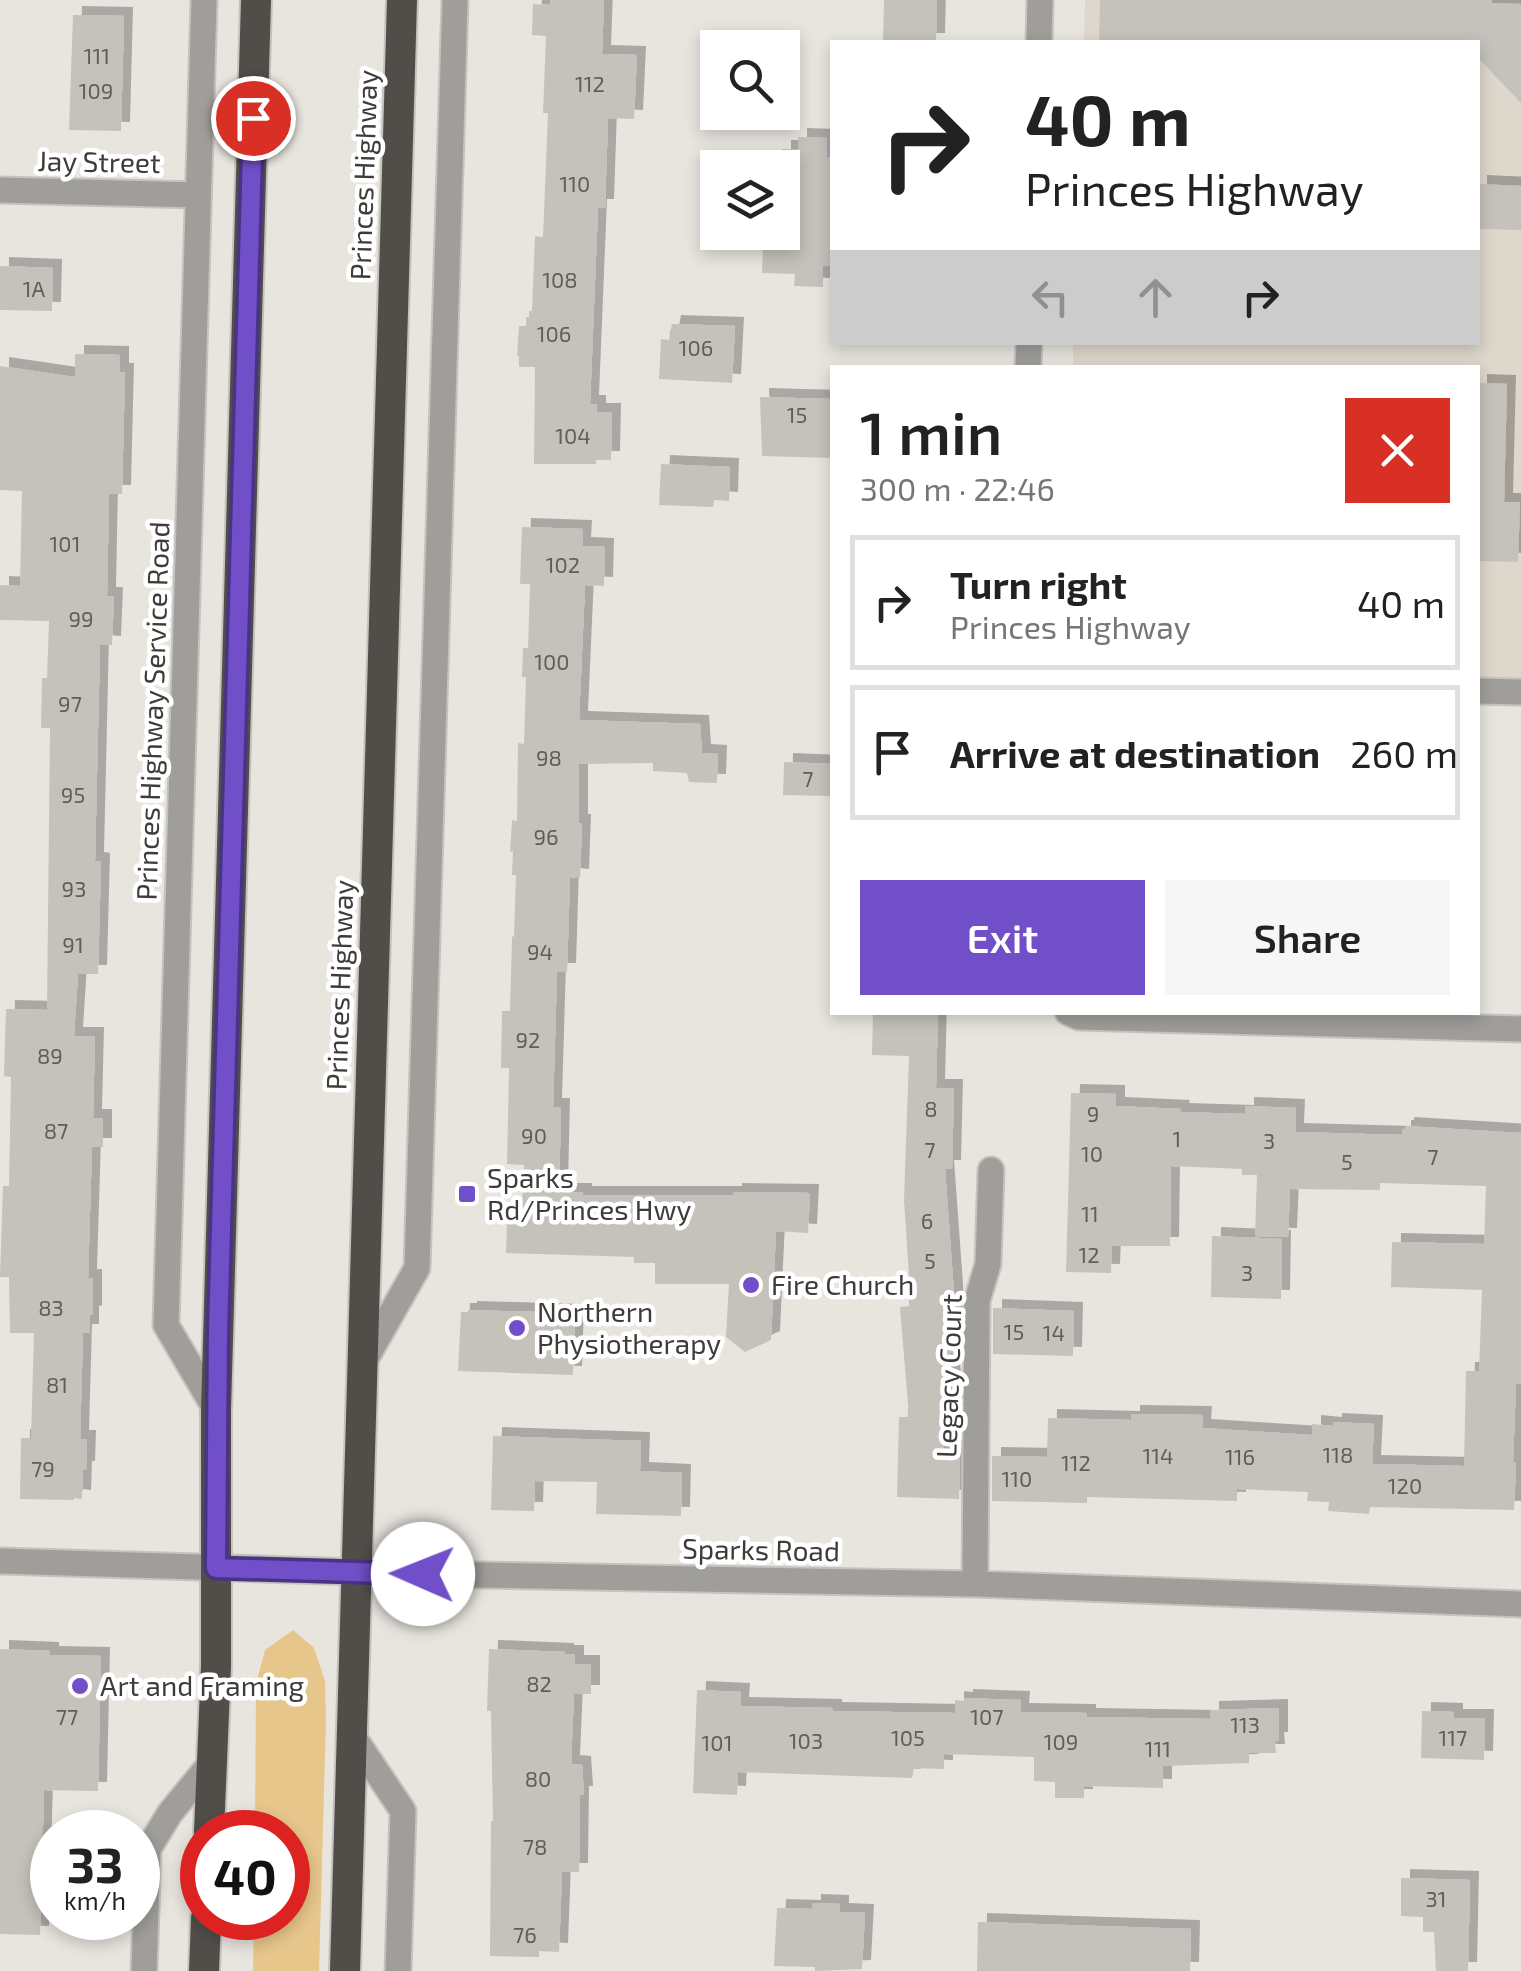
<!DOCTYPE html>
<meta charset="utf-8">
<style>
:root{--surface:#fff;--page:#f6f6f6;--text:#222;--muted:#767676;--line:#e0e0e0;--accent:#704fc9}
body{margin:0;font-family:"Exo 2",sans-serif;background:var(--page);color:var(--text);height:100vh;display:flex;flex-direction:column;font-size:38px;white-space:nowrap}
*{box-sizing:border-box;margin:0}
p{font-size:32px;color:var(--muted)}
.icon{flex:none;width:55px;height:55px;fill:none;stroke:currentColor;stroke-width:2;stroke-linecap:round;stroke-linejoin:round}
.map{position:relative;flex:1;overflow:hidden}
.side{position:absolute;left:830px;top:365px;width:650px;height:650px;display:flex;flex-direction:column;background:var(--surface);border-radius:0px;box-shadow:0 5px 15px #0003}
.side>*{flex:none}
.top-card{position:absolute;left:830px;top:40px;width:650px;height:305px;border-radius:0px;box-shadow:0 5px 15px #0003;background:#fff;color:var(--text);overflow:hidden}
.controls{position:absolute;left:700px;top:30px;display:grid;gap:20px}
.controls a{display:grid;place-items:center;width:100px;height:100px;border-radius:0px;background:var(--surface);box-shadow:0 5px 15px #0003;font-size:50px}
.speed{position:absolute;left:30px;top:1810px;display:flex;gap:20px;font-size:50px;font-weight:700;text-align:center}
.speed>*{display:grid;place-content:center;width:130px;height:130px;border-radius:50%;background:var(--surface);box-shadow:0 5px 15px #0003;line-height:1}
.speed small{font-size:25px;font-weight:400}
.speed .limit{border:15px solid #d22;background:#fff;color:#111}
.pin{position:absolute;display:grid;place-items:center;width:85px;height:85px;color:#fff;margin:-42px;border:5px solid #fff;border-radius:50%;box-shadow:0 2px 10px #0007}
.me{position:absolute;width:110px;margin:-55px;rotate:271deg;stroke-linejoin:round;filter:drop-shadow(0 0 8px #0008)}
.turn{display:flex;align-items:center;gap:35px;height:210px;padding:0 30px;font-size:45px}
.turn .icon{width:130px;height:130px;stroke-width:2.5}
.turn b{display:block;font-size:70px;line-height:85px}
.lanes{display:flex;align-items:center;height:95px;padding:0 30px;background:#0003;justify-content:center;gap:50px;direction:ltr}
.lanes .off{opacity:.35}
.round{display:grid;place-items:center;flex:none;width:105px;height:105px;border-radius:0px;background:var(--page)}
.overview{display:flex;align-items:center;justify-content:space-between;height:170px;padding:0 30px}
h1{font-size:60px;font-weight:600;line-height:75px}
.action{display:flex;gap:20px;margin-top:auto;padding:20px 30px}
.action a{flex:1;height:115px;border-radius:0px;background:var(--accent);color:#fff;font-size:40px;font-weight:600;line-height:115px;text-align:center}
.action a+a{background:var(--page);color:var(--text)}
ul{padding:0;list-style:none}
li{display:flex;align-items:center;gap:30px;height:135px;margin:0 20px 15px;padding:0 10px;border:5px solid var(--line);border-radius:0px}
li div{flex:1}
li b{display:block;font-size:38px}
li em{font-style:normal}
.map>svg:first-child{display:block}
</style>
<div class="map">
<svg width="1521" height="1971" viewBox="0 0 1521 1971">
<defs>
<filter id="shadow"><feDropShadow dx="9" dy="-9" stdDeviation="0" flood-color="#0004"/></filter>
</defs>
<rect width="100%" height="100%" fill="#e8e5df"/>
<path fill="#ded7cb" d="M 1085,0 L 1521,0 L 1521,703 L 1478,702 L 1478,368 L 1073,368 L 1073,343 L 1478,342 L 1478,42 L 1084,42 Z"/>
<path fill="#e7c68b" d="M 293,1630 L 314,1648 L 325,1681 L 326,1719 L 319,1971 L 253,1971 L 254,1918 L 288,1918 L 288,1832 L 255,1832 L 256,1684 L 265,1650 Z"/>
<path fill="#c5c2bc" filter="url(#shadow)" d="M 550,0 L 604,0 L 602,54 L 637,55 L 634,119 L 608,118 L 605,208 L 598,208 L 590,404 L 597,404 L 597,412 L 612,412 L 611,460 L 596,460 L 596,464 L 534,464 L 535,367 L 519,367 L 519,356 L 517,356 L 519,326 L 526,326 L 526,317 L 529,317 L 529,311 L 532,311 L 535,236 L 543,237 L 548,113 L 543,113 L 546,36 L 532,35 L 533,4 L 550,5 Z
M 884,0 L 937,0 L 936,42 L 883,42 Z
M 1100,0 L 1492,0 L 1492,3 L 1521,4 L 1521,103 L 1478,58 L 1478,42 L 1099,42 Z
M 73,15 L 124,16 L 121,131 L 69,130 Z
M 798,137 L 827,138 L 827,157 L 832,157 L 831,266 L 823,266 L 823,287 L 794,286 L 795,274 L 762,273 L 763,241 L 776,242 L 777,232 L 782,232 L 782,149 L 798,149 Z
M 1478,184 L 1521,186 L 1521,230 L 1478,229 Z
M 0,266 L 53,268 L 52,311 L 0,310 Z
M 672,324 L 735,326 L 732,383 L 659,379 L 661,339 L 669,340 Z
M 75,354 L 120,355 L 120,372 L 125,372 L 122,494 L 109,494 L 107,596 L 114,596 L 112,645 L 100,644 L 95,861 L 101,862 L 98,974 L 78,974 L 74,1036 L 95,1036 L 93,1118 L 103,1118 L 103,1147 L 92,1147 L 88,1278 L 93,1278 L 93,1314 L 90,1315 L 90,1333 L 83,1333 L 80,1439 L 87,1439 L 86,1470 L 83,1470 L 82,1499 L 74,1498 L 74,1500 L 20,1499 L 21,1438 L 31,1438 L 34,1333 L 10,1333 L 9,1277 L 0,1277 L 3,1186 L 9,1186 L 11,1077 L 4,1076 L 6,1009 L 47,1010 L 50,728 L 41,728 L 42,678 L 47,678 L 49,621 L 0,620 L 0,585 L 20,586 L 22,491 L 0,490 L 0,366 L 75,377 Z
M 1478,383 L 1507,384 L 1504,502 L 1520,502 L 1518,562 L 1478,561 Z
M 760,397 L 832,399 L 832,458 L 762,456 Z
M 661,464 L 730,467 L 729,501 L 714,500 L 713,507 L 659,505 Z
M 522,527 L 583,529 L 582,546 L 605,547 L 604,586 L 585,585 L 579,720 L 700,724 L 702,753 L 718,754 L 717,783 L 689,782 L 687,773 L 653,771 L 653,763 L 579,764 L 579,823 L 582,823 L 580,878 L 570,877 L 567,972 L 557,972 L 553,1107 L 561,1107 L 559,1192 L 583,1192 L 583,1195 L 733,1195 L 733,1192 L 810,1193 L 808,1233 L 776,1231 L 771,1340 L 745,1352 L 726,1337 L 729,1284 L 655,1284 L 655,1263 L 634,1263 L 634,1257 L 506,1253 L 507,1222 L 521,1223 L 524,1165 L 507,1164 L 509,1068 L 501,1068 L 502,1011 L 510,1011 L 512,936 L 514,937 L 516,875 L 512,875 L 513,851 L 510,852 L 512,820 L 517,821 L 518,743 L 524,744 L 526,677 L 522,677 L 523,648 L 528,648 L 530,584 L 520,584 Z
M 784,762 L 832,764 L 832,796 L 783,795 Z
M 873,1012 L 938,1012 L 936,1088 L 954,1088 L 952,1169 L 945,1169 L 955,1307 L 961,1307 L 960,1353 L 949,1352 L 952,1382 L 945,1383 L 943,1455 L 960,1455 L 959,1499 L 897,1497 L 899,1417 L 909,1417 L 900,1307 L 911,1306 L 904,1200 L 909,1056 L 872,1055 Z
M 1071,1093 L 1116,1094 L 1116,1106 L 1181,1109 L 1180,1112 L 1245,1114 L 1245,1106 L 1296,1108 L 1295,1132 L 1402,1135 L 1402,1129 L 1405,1129 L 1405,1126 L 1521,1133 L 1521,1384 L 1516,1384 L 1513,1462 L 1516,1462 L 1514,1510 L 1370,1507 L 1369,1514 L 1328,1511 L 1329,1502 L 1307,1501 L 1308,1492 L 1237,1489 L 1237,1501 L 1087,1497 L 1087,1503 L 992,1501 L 992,1456 L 1047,1457 L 1048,1418 L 1131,1420 L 1131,1414 L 1203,1415 L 1202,1428 L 1312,1435 L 1312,1424 L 1333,1426 L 1333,1422 L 1374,1424 L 1372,1464 L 1464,1466 L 1466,1371 L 1479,1371 L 1482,1290 L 1391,1287 L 1392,1242 L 1484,1244 L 1486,1186 L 1380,1183 L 1380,1190 L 1290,1189 L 1288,1237 L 1255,1236 L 1257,1175 L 1242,1175 L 1242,1169 L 1171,1166 L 1170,1246 L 1112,1246 L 1111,1273 L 1066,1272 Z
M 1212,1236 L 1282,1239 L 1281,1299 L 1211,1297 Z
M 993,1308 L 1074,1311 L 1073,1356 L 993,1354 Z
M 468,1310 L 575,1313 L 573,1375 L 458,1371 L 461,1312 L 468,1312 Z
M 493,1436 L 641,1441 L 640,1471 L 682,1473 L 681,1516 L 596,1514 L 597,1482 L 535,1481 L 534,1511 L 491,1510 Z
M 0,1649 L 50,1651 L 50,1655 L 101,1656 L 98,1791 L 44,1790 L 40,1935 L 0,1934 Z
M 489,1649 L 565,1652 L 565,1654 L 575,1654 L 575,1664 L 591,1664 L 591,1694 L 574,1694 L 571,1764 L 582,1765 L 584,1795 L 580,1795 L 579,1872 L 562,1872 L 559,1952 L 539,1951 L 539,1957 L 490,1956 L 491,1821 L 493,1821 L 491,1711 L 487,1711 Z
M 697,1690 L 741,1692 L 740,1706 L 833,1708 L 833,1711 L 955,1713 L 955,1700 L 964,1701 L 964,1698 L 1021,1700 L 1020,1712 L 1087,1713 L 1087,1717 L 1210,1719 L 1210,1710 L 1279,1708 L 1279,1741 L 1275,1741 L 1276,1753 L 1249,1753 L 1249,1763 L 1163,1766 L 1163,1788 L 1084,1786 L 1084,1798 L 1055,1798 L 1055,1782 L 1034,1781 L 1034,1757 L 944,1754 L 944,1769 L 914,1768 L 912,1778 L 738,1772 L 737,1795 L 693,1793 Z
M 1422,1711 L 1454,1712 L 1454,1718 L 1485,1718 L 1484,1760 L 1421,1758 Z
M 1401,1878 L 1470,1880 L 1468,1971 L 1436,1971 L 1434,1932 L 1423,1932 L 1423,1917 L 1401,1916 Z
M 812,1903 L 840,1904 L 840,1912 L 865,1913 L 862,1969 L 815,1971 L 815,1967 L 774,1966 L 777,1908 L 812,1909 Z
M 978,1922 L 1191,1929 L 1190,1971 L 977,1971 Z"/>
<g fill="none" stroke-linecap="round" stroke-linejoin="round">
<g stroke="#c6c3be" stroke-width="29">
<path id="minor" d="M 204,0 L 166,1325 L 216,1410
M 1039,42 L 1040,0
M 0,190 L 197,195
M 1028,368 L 1029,342
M 1478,691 L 1521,692
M 1068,1012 L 1079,1017 L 1521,1029
M 362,1365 L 417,1268 L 455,0
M 0,1561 L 423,1574 L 975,1584 L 1521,1604
M 975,1584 L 977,1301 L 988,1264 L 991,1170
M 352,1735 L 403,1811 L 398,1971
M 144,1971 L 148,1849 L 170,1813 L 212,1762"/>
</g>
<g stroke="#c6c3be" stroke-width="34">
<path id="highway" d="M 209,1832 L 216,1666 L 216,1410 L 256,0
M 204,1971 L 206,1918
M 345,1971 L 402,0"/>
</g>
<use href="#minor" stroke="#9f9e9b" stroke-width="25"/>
<use href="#highway" stroke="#514e4a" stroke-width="30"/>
</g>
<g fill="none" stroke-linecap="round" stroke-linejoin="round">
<g stroke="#493383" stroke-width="25">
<path id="route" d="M 253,118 L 218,1332 L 216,1568 L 423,1574"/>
</g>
<use href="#route" stroke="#704fc9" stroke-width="18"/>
</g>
<g fill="#704fc9" stroke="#fff" stroke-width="4">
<rect x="457" y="1184" width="20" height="20" rx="5"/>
<circle cx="751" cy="1285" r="10"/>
<circle cx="517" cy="1328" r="10"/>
<circle cx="80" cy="1686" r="10"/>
</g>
<g text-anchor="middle" stroke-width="9" stroke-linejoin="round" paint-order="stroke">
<g font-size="22" fill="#5f5e5a">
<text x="97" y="64">111</text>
<text x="590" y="92">112</text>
<text x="96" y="99">109</text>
<text x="575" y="192">110</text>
<text x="560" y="288">108</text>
<text x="34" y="297">1A</text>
<text x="554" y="342">106</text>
<text x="696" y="356">106</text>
<text x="797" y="423">15</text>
<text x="573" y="444">104</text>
<text x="65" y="552">101</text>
<text x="563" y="573">102</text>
<text x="81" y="627">99</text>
<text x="552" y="670">100</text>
<text x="70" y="712">97</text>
<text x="549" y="766">98</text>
<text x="808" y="787">7</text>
<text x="73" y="803">95</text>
<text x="546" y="845">96</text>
<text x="74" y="897">93</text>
<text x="73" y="953">91</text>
<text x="540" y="960">94</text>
<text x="528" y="1048">92</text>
<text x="50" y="1064">89</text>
<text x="931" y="1117">8</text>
<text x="1093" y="1122">9</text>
<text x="56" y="1139">87</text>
<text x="534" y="1144">90</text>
<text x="1177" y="1147">1</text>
<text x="1269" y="1149">3</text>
<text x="930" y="1158">7</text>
<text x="1092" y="1162">10</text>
<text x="1433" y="1165">7</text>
<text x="1347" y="1170">5</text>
<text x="1090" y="1222">11</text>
<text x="927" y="1229">6</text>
<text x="1089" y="1263">12</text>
<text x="930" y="1269">5</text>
<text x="1247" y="1281">3</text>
<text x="51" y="1316">83</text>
<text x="1014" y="1340">15</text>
<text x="1054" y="1341">14</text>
<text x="57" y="1393">81</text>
<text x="1338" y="1463">118</text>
<text x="1158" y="1464">114</text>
<text x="1240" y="1465">116</text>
<text x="1076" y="1471">112</text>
<text x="43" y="1477">79</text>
<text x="1017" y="1487">110</text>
<text x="1405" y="1494">120</text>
<text x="539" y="1692">82</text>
<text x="67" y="1725">77</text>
<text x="987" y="1725">107</text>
<text x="1245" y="1733">113</text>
<text x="908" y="1746">105</text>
<text x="1453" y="1746">117</text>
<text x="806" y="1749">103</text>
<text x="1061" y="1750">109</text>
<text x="717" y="1751">101</text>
<text x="1158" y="1757">111</text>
<text x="538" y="1787">80</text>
<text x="535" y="1855">78</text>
<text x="1436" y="1907">31</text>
<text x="525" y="1943">76</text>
</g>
<g font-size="28" fill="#3d3c3a" stroke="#fff">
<text transform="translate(99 162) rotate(1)" y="10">Jay Street</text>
<text transform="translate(364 175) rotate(-88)" y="10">Princes Highway</text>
<text transform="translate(153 711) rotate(-88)" y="10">Princes Highway Service Road</text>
<text transform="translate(340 985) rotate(-88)" y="10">Princes Highway</text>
<text transform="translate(949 1376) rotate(-88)" y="10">Legacy Court</text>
<text transform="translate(761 1550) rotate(1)" y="10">Sparks Road</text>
</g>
<g font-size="28" fill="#3d3c3a" stroke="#fff" text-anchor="start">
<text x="487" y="1188">Sparks<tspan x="487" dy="32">Rd/Princes Hwy</tspan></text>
<text x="771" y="1295">Fire Church</text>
<text x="537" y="1322">Northern<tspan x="537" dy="32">Physiotherapy</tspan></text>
<text x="100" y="1696">Art and Framing</text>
</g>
</g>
</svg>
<div class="controls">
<a><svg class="icon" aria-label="search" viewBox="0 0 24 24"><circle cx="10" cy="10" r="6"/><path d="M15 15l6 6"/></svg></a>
<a><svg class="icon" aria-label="layers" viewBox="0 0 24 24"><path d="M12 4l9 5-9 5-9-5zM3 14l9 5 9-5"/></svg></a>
</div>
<div class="speed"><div>33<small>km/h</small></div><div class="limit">40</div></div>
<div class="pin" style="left:253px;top:118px;background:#d93025"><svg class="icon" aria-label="arrive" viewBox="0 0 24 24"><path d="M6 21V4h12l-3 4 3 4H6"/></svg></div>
<svg class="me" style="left:423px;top:1574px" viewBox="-20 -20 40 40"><circle r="19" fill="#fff"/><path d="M0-13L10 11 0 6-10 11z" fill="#704fc9"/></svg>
<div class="top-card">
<div class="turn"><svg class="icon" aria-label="right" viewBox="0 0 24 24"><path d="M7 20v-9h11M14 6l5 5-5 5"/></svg><div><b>40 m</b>Princes Highway</div></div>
<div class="lanes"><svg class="icon off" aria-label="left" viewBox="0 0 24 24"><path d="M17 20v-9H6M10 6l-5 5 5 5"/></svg><svg class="icon off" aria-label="ahead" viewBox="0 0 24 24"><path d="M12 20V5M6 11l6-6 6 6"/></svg><svg class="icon" aria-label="right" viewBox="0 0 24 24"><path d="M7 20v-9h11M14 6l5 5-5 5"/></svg></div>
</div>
<section class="side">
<div class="overview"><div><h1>1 min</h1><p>300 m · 22:46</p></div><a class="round" style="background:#d93025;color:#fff"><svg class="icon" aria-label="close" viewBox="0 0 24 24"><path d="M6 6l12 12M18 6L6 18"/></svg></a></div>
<ul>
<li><svg class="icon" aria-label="right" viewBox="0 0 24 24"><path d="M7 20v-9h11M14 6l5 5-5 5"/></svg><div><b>Turn right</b><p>Princes Highway</p></div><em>40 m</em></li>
<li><svg class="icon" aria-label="arrive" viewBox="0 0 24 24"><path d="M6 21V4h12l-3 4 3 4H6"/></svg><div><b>Arrive at destination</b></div><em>260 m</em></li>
</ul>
<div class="action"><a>Exit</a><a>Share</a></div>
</section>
</div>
